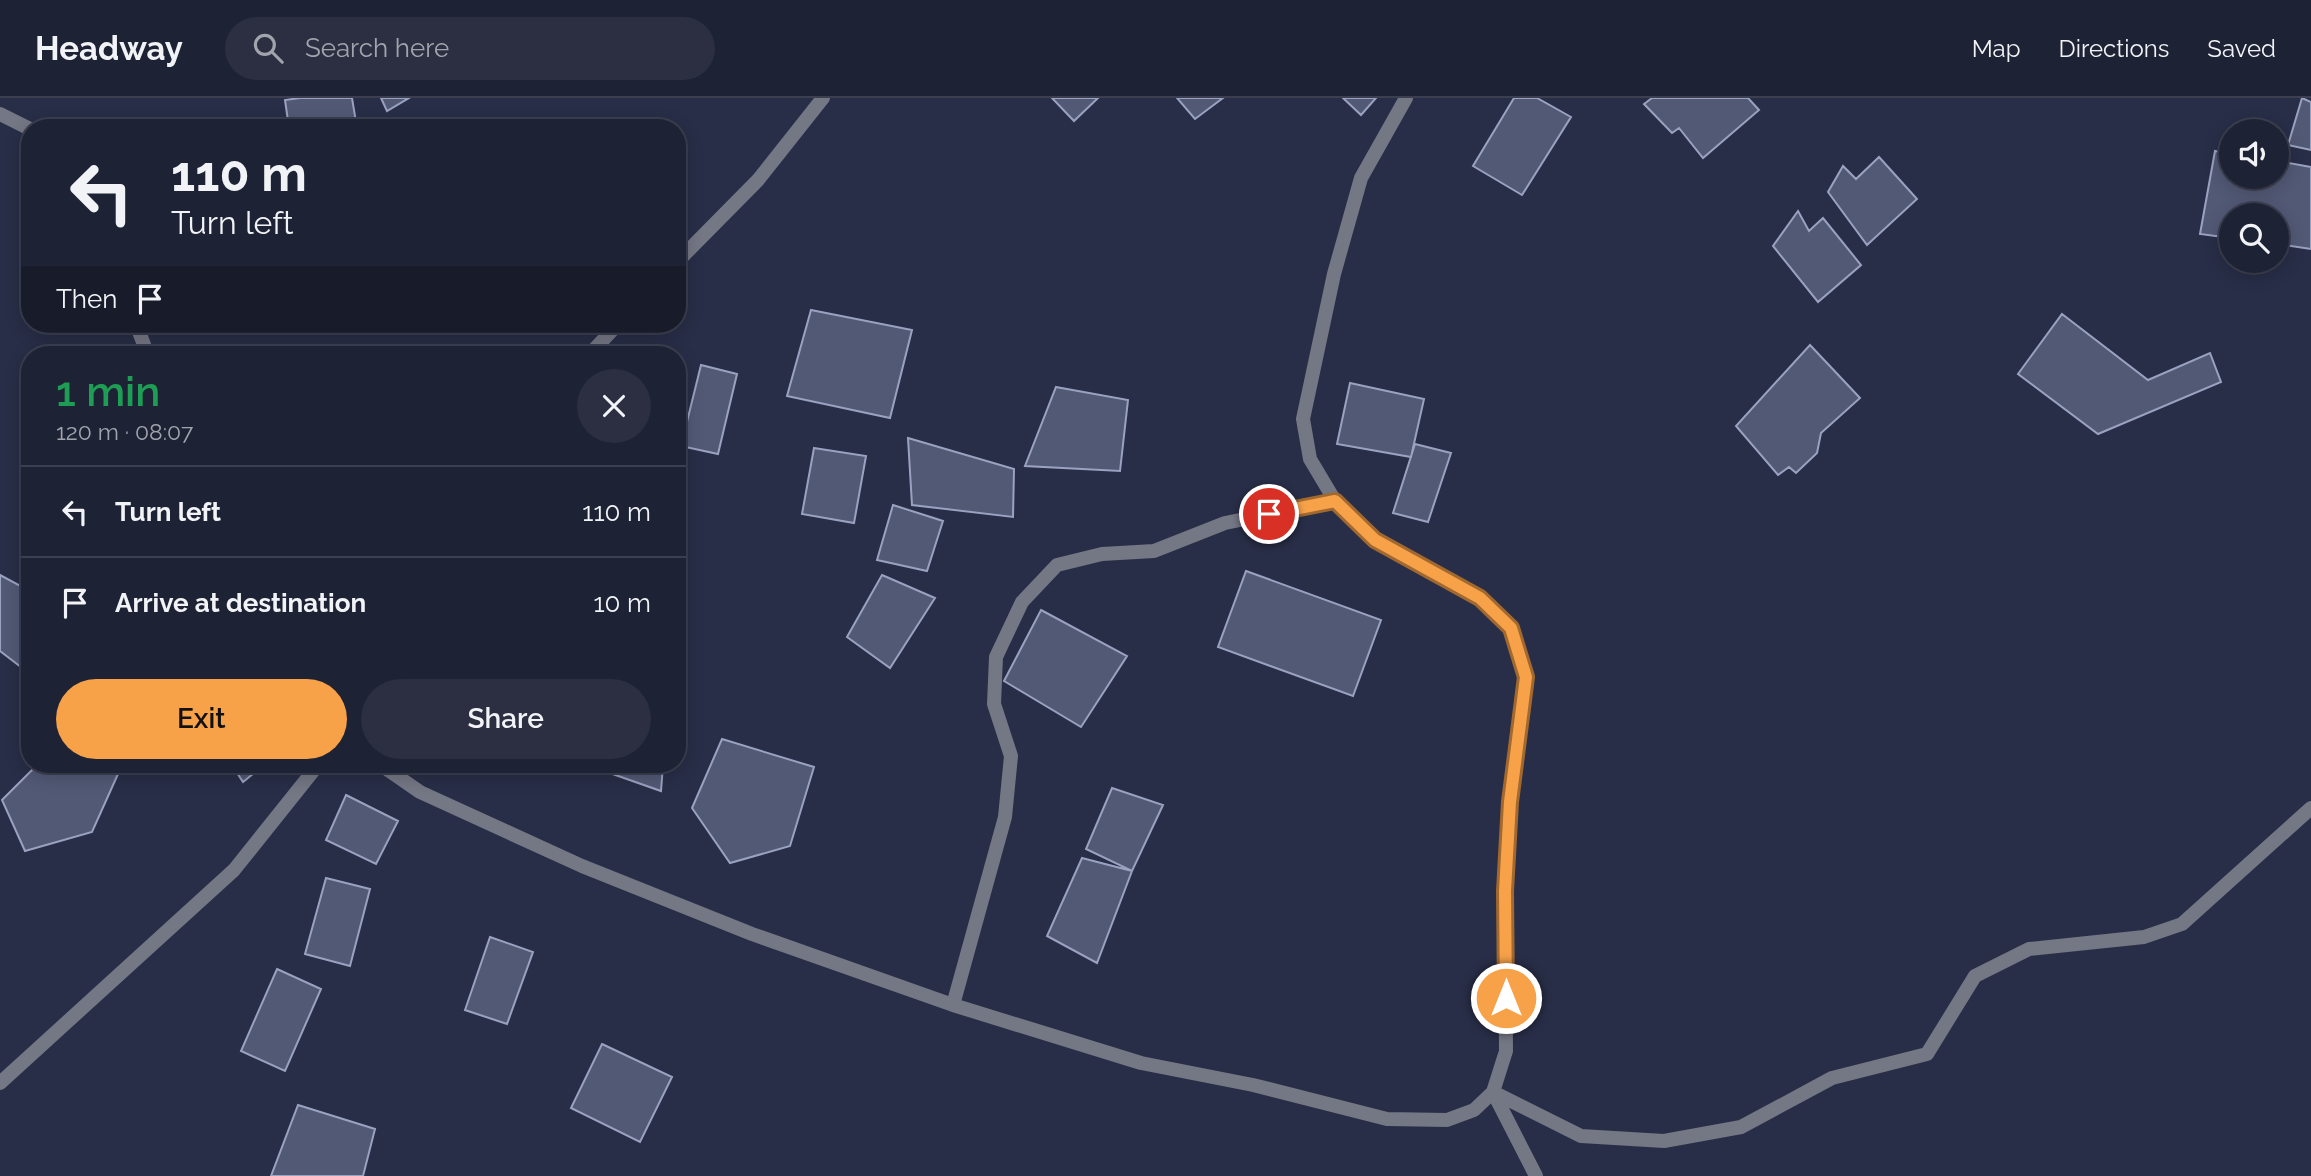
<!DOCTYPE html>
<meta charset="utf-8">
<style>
:root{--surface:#1e2235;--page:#2b2f41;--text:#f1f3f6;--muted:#a1a4ad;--line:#3c3f50;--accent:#f7a149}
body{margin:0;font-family:Raleway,sans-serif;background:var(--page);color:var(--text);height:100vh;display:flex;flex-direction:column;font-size:26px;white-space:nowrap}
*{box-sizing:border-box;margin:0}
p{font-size:23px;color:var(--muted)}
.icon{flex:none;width:38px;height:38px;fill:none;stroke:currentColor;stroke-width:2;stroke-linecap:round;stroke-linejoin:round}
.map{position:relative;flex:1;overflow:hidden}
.side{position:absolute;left:21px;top:248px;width:665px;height:427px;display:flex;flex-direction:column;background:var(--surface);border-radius:28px;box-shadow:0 4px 18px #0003,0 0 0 2px var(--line)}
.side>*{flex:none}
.guide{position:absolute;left:21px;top:21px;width:665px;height:214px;border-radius:28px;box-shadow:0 4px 18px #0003,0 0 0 2px var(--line);background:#1e2235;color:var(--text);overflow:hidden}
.fabs{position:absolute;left:2219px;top:21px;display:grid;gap:14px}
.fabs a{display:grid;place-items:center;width:70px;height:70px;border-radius:50%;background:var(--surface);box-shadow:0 4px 18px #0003,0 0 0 2px var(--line);font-size:35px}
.pin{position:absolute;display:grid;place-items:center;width:60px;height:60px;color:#fff;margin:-30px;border:4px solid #fff;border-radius:50%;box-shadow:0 2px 7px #0007}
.me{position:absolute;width:77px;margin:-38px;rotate:0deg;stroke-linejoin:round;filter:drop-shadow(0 0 5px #0008)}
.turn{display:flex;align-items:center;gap:24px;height:147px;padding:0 35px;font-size:32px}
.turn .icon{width:91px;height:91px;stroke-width:2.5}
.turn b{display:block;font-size:49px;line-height:60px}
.then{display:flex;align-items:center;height:66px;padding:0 35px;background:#0003;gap:14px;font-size:26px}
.round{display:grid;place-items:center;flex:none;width:74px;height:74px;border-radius:37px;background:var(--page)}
.head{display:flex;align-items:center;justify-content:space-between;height:119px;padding:0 35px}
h1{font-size:42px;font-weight:600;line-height:52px;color:#1e9e55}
.action{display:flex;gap:14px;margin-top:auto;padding:14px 35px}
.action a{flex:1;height:80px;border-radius:42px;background:var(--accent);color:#111;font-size:28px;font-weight:600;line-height:80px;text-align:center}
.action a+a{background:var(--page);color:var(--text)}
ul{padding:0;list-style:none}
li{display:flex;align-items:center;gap:21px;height:91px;padding:0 35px;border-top:2px solid var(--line)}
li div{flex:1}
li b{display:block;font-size:26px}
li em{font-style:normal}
header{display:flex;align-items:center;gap:42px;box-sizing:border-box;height:98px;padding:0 35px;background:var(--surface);border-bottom:2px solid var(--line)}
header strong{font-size:33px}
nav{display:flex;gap:38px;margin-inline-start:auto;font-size:24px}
.search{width:490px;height:63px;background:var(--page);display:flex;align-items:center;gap:18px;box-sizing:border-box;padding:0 24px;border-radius:38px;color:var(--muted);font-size:26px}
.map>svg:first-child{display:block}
</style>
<header>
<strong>Headway</strong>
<div class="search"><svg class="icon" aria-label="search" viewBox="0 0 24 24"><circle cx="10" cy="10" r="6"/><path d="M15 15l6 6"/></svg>Search here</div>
<nav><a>Map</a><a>Directions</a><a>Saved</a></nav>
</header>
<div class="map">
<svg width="2311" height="1078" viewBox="0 0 2311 1078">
<rect width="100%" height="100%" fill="#282e47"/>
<path fill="#525975" stroke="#9aa2c1" stroke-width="2" d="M 300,0 L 352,0 L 357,30 L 289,30 L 285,2 Z
M 381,0 L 409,0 L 387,13 Z
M 1052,0 L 1098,0 L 1074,23 Z
M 1177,0 L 1223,0 L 1195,21 Z
M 1343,0 L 1376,0 L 1361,17 Z
M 1514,0 L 1537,0 L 1571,19 L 1522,97 L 1473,68 Z
M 1652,0 L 1748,0 L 1759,12 L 1703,60 L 1679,30 L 1672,35 L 1644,6 Z
M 2302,0 L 2311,4 L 2311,52 L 2288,47 Z
M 2215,53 L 2231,56 L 2231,79 L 2277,79 L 2277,63 L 2311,69 L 2311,151 L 2277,146 L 2277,117 L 2231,117 L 2231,140 L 2200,136 Z
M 1879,59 L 1917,101 L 1867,147 L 1828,94 L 1843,68 L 1856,81 Z
M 1798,113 L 1809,133 L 1823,120 L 1861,167 L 1818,204 L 1773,148 Z
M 811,212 L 912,232 L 890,320 L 787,298 Z
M 2062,216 L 2148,282 L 2210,255 L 2221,284 L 2098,336 L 2018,276 Z
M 1810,247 L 1860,300 L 1821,335 L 1817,355 L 1796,375 L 1789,369 L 1778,377 L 1736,328 Z
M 701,267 L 737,276 L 718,356 L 681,348 Z
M 1350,285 L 1424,301 L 1411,359 L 1337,346 Z
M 1056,289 L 1128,302 L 1120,373 L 1025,368 Z
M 908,340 L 1014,371 L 1013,419 L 912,407 Z
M 1415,346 L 1451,355 L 1428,424 L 1393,415 Z
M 814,350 L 866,358 L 854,425 L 802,416 Z
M 893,407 L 943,423 L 927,473 L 877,462 Z
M 1246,473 L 1381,522 L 1353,598 L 1218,549 Z
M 0,477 L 30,493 L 30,576 L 0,553 Z
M 882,477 L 935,500 L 890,570 L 847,539 Z
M 1041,512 L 1127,558 L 1081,629 L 1004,583 Z
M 722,641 L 814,669 L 790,748 L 730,765 L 692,710 Z
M 37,667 L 94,667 L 118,676 L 92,734 L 25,753 L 2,702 Z
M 232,667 L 264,667 L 243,684 Z
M 587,667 L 663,667 L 661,693 Z
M 1112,690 L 1163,707 L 1132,773 L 1086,751 Z
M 346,697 L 398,723 L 376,766 L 326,742 Z
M 1082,760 L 1132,773 L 1097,865 L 1047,838 Z
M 326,780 L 370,791 L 350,868 L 305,856 Z
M 490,839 L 533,854 L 507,926 L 465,912 Z
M 277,871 L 321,891 L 285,973 L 241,953 Z
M 602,946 L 672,979 L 640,1044 L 571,1010 Z
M 298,1007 L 375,1031 L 363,1078 L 271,1078 Z"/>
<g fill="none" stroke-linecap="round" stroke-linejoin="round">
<path stroke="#747784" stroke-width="14" d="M 0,16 L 30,31
M 677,164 L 758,82 L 823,0
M 136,226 L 148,257
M 589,257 L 618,226
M 381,667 L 420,694 L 582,768 L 752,836 L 953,907 L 1141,965 L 1253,987 L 1387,1021 L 1447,1022 L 1474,1012 L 1493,994 L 1506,953 L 1505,793 L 1510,704 L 1526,579 L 1511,530 L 1480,500 L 1375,442 L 1335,403 L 1310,361 L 1303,321 L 1334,176 L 1361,80 L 1406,0
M 953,907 L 1005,719 L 1011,658 L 994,606 L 996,559 L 1022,504 L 1057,467 L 1102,456 L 1154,453 L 1225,425 L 1335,403
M 0,985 L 234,772 L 318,667
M 1493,994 L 1581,1038 L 1664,1043 L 1741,1029 L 1832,980 L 1927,956 L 1975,878 L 2029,851 L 2144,839 L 2182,826 L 2311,710
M 1493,994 L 1536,1078"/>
</g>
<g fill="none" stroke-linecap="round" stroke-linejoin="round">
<g stroke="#a1692f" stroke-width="18">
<path id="route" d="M 1269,416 L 1335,403 L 1375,442 L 1480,500 L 1511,530 L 1526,579 L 1510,704 L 1505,793 L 1506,900"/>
</g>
<use href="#route" stroke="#f7a149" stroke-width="12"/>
</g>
</svg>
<div class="fabs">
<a><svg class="icon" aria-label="sound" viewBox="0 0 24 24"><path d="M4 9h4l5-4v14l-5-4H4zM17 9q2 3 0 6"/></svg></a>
<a><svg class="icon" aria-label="search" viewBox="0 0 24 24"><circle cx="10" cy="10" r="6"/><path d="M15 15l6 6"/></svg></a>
</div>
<div class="pin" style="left:1269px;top:416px;background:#d93025"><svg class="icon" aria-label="arrive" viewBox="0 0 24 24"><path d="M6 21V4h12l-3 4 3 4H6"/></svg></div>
<svg class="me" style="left:1506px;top:900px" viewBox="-20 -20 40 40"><circle r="17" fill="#f7a149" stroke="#fff" stroke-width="3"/><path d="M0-11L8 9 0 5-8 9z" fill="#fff"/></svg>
<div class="guide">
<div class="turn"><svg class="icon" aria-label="left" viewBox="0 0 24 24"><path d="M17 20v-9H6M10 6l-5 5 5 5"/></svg><div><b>110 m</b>Turn left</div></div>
<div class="then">Then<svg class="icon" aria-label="arrive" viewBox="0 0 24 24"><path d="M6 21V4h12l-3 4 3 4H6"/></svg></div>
</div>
<section class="side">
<div class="head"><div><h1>1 min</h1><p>120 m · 08:07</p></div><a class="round"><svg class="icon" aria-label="close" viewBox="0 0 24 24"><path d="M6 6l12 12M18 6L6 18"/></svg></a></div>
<ul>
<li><svg class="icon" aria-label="left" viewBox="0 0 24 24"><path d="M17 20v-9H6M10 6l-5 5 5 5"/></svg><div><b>Turn left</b></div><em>110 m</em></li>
<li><svg class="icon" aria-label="arrive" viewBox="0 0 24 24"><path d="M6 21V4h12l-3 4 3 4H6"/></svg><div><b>Arrive at destination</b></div><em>10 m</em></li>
</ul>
<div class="action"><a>Exit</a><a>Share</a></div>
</section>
</div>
